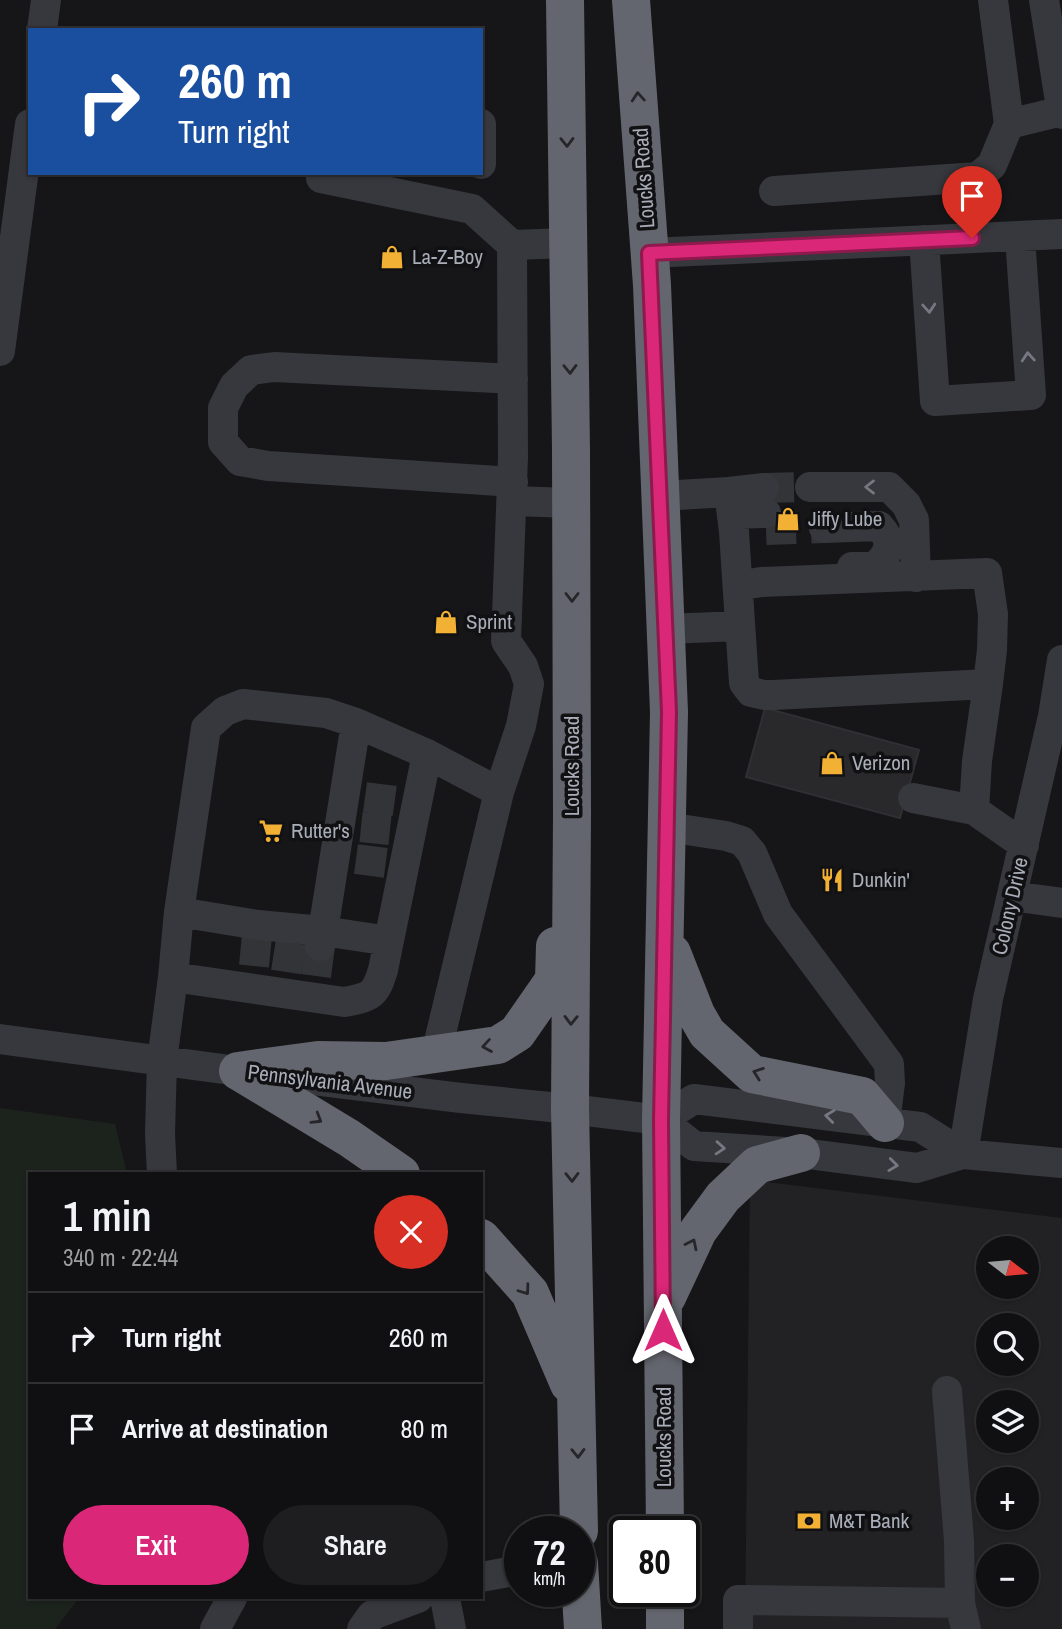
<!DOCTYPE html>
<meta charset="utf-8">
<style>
:root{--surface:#101012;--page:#1e1e20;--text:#f1f3f6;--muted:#9c9d9f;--line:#303032;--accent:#db2777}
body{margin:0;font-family:"Archivo Narrow",sans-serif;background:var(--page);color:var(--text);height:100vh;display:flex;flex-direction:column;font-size:26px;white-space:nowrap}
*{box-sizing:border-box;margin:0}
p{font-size:23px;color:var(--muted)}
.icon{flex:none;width:38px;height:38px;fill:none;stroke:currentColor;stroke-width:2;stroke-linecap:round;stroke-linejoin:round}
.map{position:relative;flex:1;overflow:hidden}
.panel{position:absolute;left:28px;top:1172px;width:455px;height:427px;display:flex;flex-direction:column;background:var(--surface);border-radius:0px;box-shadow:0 2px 5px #0004,0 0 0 2px var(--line)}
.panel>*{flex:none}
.top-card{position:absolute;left:28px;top:28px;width:455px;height:147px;border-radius:0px;box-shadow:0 2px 5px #0004,0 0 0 2px var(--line);background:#1a4fa0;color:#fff;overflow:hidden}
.needle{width:46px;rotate:106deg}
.fabs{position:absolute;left:976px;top:1236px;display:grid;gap:14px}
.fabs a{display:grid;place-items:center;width:63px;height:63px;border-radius:50%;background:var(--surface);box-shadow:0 2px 5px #0004,0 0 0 2px var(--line);font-size:35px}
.speed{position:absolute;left:504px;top:1516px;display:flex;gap:14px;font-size:35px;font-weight:700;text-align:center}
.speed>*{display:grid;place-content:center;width:91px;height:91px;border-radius:50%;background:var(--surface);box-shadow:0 2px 5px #0004,0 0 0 2px var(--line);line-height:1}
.speed small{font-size:18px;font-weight:400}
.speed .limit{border:4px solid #111;border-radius:10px;background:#fff;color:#111}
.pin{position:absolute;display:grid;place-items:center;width:60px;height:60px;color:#fff;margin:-72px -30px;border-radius:50% 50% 50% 0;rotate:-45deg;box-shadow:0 0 7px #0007}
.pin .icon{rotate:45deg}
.me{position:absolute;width:77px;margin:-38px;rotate:0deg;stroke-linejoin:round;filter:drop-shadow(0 0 5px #0008)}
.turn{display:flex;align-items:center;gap:24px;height:147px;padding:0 35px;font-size:32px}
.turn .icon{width:91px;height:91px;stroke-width:2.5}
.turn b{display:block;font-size:49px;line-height:60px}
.round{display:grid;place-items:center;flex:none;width:74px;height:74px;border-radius:37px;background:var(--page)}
.headline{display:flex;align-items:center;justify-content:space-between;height:119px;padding:0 35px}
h1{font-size:42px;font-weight:600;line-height:52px}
.primary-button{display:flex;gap:14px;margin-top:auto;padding:14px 35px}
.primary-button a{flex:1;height:80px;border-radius:42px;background:var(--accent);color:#fff;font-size:28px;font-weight:600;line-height:80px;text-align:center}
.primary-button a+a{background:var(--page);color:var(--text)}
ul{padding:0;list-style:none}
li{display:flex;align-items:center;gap:21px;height:91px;padding:0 35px;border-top:2px solid var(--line)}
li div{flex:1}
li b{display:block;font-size:26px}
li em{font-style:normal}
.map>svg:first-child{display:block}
</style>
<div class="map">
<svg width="1062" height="1629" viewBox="0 0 1062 1629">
<rect width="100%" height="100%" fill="#161618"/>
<path fill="#222225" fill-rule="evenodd" d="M 750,1180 L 1062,1218 L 1062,1629 L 745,1629 ZM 989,1248 L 1027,1248 L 1027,1286 L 989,1286 ZM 989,1325 L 1027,1325 L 1027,1363 L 989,1363 ZM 989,1402 L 1027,1402 L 1027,1440 L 989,1440 ZM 989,1479 L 1027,1479 L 1027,1517 L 989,1517 ZM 989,1556 L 1027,1556 L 1027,1594 L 989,1594 Z"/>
<path fill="#1c231d" d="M 0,1108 L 115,1124 L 127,1174 L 30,1174 L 30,1598 L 79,1598 L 55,1629 L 0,1629 Z"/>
<path fill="#29292c" stroke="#303034" stroke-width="2" d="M 765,708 L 919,750 L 900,818 L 746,777 Z"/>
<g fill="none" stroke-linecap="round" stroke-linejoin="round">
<path stroke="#333438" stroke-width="30" stroke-dasharray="30 15" stroke-linecap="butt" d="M 764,488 L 810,487
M 766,530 L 824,528
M 365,797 L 395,801
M 361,827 L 390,830
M 356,859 L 386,863
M 254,966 L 258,925
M 286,972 L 291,940
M 316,976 L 320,946"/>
<path stroke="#37383d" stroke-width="30" d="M 1044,0 L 1062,114
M 42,30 L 46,0
M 481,124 L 481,164
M 1009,124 L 1062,111
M 321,173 L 321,178 L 472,209 L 512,245
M 774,191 L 978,177 L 992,165 L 1009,124 L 993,0
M 924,240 L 935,401 L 1031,395 L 1020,237
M 649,253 L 1062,234
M 0,351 L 30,124
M 513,379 L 274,367 L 251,370 L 234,386 L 223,408 L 223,442 L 240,461 L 268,466 L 513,482
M 810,487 L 889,487 L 906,504 L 914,520 L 916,577
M 729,492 L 764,488
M 660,496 L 729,492 L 734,532 L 744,683 L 751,692 L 764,695 L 773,695 L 988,684 L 992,650 L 993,614 L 987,573 L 761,582 L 738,586
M 512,501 L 572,503
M 732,514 L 766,513
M 824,528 L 879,526 C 894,542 890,554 874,567 L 852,567
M 666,629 L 740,626
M 988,684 L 977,761 L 974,810 L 1024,845
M 913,798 L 974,810
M 667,827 L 726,836 L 742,841 L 752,853 L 778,914 L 889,1064 L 890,1083 L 885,1123
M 1012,896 L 1062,903
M 179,912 L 258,925 L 323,931 L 356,723
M 320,946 L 323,931 L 389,941
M 173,977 L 344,1002 C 371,997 375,996 383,970 L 427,754
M 0,1039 L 238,1071 L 461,1098 L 570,1109 L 661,1120 L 694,1146 L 801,1153 L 917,1168 L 963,1154 L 1062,1163
M 436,1054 L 499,792 L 521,726 L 529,684 L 523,666 L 506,641 L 513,457 L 512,245 L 568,243
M 661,1120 L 694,1099 L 920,1127 L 963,1154
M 963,1154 L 988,999 L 1053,716 L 1062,660
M 162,1174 L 160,1134 L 162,1061 L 173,977 L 179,912 L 206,728 L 225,711 L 243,704 L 326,713 L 356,723 L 427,754 L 499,792
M 947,1391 L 959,1541 L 960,1603 L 966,1629
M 481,1577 L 520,1570
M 445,1598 L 451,1629
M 215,1629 L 232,1598
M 362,1629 L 372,1615 L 418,1598
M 738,1629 L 738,1600 L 960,1603"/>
<path stroke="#63666e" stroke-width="38" d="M 565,0 L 571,449 L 572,815 L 570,1109 L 579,1531
M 631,0 L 652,285 L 669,712 L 661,1120 L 665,1531
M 672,953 L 696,1014 L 707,1033 L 752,1074 L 862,1096 L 885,1123
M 238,1071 L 318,1060 L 386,1061 L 498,1045 L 517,1033 L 554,980 L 555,946
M 238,1071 L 349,1138 L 401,1174
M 481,1238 L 530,1293 L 569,1384
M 667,1297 L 698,1231 L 723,1197 L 757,1165 L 801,1153
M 579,1563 L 583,1629
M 665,1591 L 665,1629"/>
</g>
<defs><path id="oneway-chevron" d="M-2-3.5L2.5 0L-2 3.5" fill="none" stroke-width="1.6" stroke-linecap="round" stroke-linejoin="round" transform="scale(1.75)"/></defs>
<g stroke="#26262a">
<use href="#oneway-chevron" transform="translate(638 97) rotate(-94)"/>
<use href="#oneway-chevron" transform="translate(567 142) rotate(89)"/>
<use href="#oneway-chevron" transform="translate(570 369) rotate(89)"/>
<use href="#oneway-chevron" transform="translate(572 597) rotate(90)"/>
<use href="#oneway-chevron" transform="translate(571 1020) rotate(91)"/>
<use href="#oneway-chevron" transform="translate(487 1046) rotate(171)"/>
<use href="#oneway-chevron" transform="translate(758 1073) rotate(-160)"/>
<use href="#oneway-chevron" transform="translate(317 1119) rotate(31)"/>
<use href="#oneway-chevron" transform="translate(572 1177) rotate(89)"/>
<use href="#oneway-chevron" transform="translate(692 1244) rotate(-64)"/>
<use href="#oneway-chevron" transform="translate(525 1290) rotate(54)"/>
<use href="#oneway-chevron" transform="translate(578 1453) rotate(89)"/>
</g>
<g stroke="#757881">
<use href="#oneway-chevron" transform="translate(929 308) rotate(86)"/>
<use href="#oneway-chevron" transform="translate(1028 357) rotate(-94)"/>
<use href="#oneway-chevron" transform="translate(870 487) rotate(-180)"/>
<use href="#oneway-chevron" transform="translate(830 1116) rotate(-173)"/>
<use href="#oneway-chevron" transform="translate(720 1148) rotate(4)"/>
<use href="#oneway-chevron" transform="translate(893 1165) rotate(7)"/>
</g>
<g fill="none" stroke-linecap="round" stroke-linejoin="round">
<g stroke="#8e194d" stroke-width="18">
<path id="route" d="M 663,1330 L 661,1120 L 669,712 L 649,253 L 972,238"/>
</g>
<use href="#route" stroke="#db2777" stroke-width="12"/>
</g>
<defs>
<g id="shop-bare" transform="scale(1.89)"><path d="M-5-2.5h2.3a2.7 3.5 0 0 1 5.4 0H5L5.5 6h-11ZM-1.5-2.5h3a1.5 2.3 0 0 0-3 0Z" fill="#f2b134" stroke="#111113" stroke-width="2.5" paint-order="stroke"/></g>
<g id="supermarket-bare" transform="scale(1.89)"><path d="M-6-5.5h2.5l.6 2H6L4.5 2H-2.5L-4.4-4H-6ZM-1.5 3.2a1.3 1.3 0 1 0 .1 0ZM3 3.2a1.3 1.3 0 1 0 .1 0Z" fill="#f2b134" stroke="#111113" stroke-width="2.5" paint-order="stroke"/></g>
<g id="restaurant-bare" transform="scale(1.89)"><path d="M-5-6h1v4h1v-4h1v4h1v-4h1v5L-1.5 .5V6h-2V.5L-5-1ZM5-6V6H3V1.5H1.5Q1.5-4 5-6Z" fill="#f2b134" stroke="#111113" stroke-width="2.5" paint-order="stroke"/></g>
<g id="bank-bare" transform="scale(1.89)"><path d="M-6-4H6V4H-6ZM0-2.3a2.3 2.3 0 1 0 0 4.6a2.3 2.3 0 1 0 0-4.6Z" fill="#f2b134" stroke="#111113" stroke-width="2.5" paint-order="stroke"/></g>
</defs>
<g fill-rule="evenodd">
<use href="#shop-bare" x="392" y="257"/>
<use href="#shop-bare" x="788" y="519"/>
<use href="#shop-bare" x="446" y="622"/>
<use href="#shop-bare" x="832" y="763"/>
<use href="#supermarket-bare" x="271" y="831"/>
<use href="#restaurant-bare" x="832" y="880"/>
<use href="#bank-bare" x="809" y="1521"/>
</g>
<g text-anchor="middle" stroke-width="7" stroke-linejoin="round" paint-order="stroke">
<g font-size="21" fill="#a8adb8" stroke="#111113">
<text transform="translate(644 178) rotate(-94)" y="7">Loucks Road</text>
<text transform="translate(572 766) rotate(-90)" y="7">Loucks Road</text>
<text transform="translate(1010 906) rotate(-77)" y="7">Colony Drive</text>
<text transform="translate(330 1082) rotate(7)" y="7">Pennsylvania Avenue</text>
<text transform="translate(664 1437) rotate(-90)" y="7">Loucks Road</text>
</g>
<g font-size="21" fill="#a8adb8" stroke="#111113" text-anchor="start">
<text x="412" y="264">La-Z-Boy</text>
<text x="808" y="526">Jiffy Lube</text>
<text x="466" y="629">Sprint</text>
<text x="852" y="770">Verizon</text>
<text x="291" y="838">Rutter's</text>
<text x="852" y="887">Dunkin'</text>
<text x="829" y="1528">M&amp;T Bank</text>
</g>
</g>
</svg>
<div class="fabs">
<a><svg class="needle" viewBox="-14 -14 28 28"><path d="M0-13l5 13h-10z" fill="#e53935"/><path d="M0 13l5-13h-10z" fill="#9c9d9f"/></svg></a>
<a><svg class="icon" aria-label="search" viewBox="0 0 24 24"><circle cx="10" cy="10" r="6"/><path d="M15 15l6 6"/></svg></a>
<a><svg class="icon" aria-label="layers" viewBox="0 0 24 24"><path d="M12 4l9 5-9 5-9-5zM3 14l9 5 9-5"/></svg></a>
<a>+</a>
<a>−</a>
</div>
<div class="speed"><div>72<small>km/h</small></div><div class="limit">80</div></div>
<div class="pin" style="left:972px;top:238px;background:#d93025"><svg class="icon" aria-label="arrive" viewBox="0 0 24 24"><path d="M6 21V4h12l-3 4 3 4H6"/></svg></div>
<svg class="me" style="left:663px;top:1330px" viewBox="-20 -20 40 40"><path d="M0-17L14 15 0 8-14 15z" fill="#db2777" stroke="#fff" stroke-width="4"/></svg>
<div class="top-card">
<div class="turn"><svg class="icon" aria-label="right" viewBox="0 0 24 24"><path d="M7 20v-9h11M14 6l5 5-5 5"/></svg><div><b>260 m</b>Turn right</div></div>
</div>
<section class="panel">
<div class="headline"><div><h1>1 min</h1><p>340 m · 22:44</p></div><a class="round" style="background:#d93025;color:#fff"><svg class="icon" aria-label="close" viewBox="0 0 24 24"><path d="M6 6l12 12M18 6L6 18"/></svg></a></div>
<ul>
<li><svg class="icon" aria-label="right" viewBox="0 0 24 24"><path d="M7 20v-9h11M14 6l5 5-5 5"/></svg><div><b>Turn right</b></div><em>260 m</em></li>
<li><svg class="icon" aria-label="arrive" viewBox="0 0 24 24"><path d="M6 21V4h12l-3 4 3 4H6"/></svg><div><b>Arrive at destination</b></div><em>80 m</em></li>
</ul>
<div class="primary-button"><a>Exit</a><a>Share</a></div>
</section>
</div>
